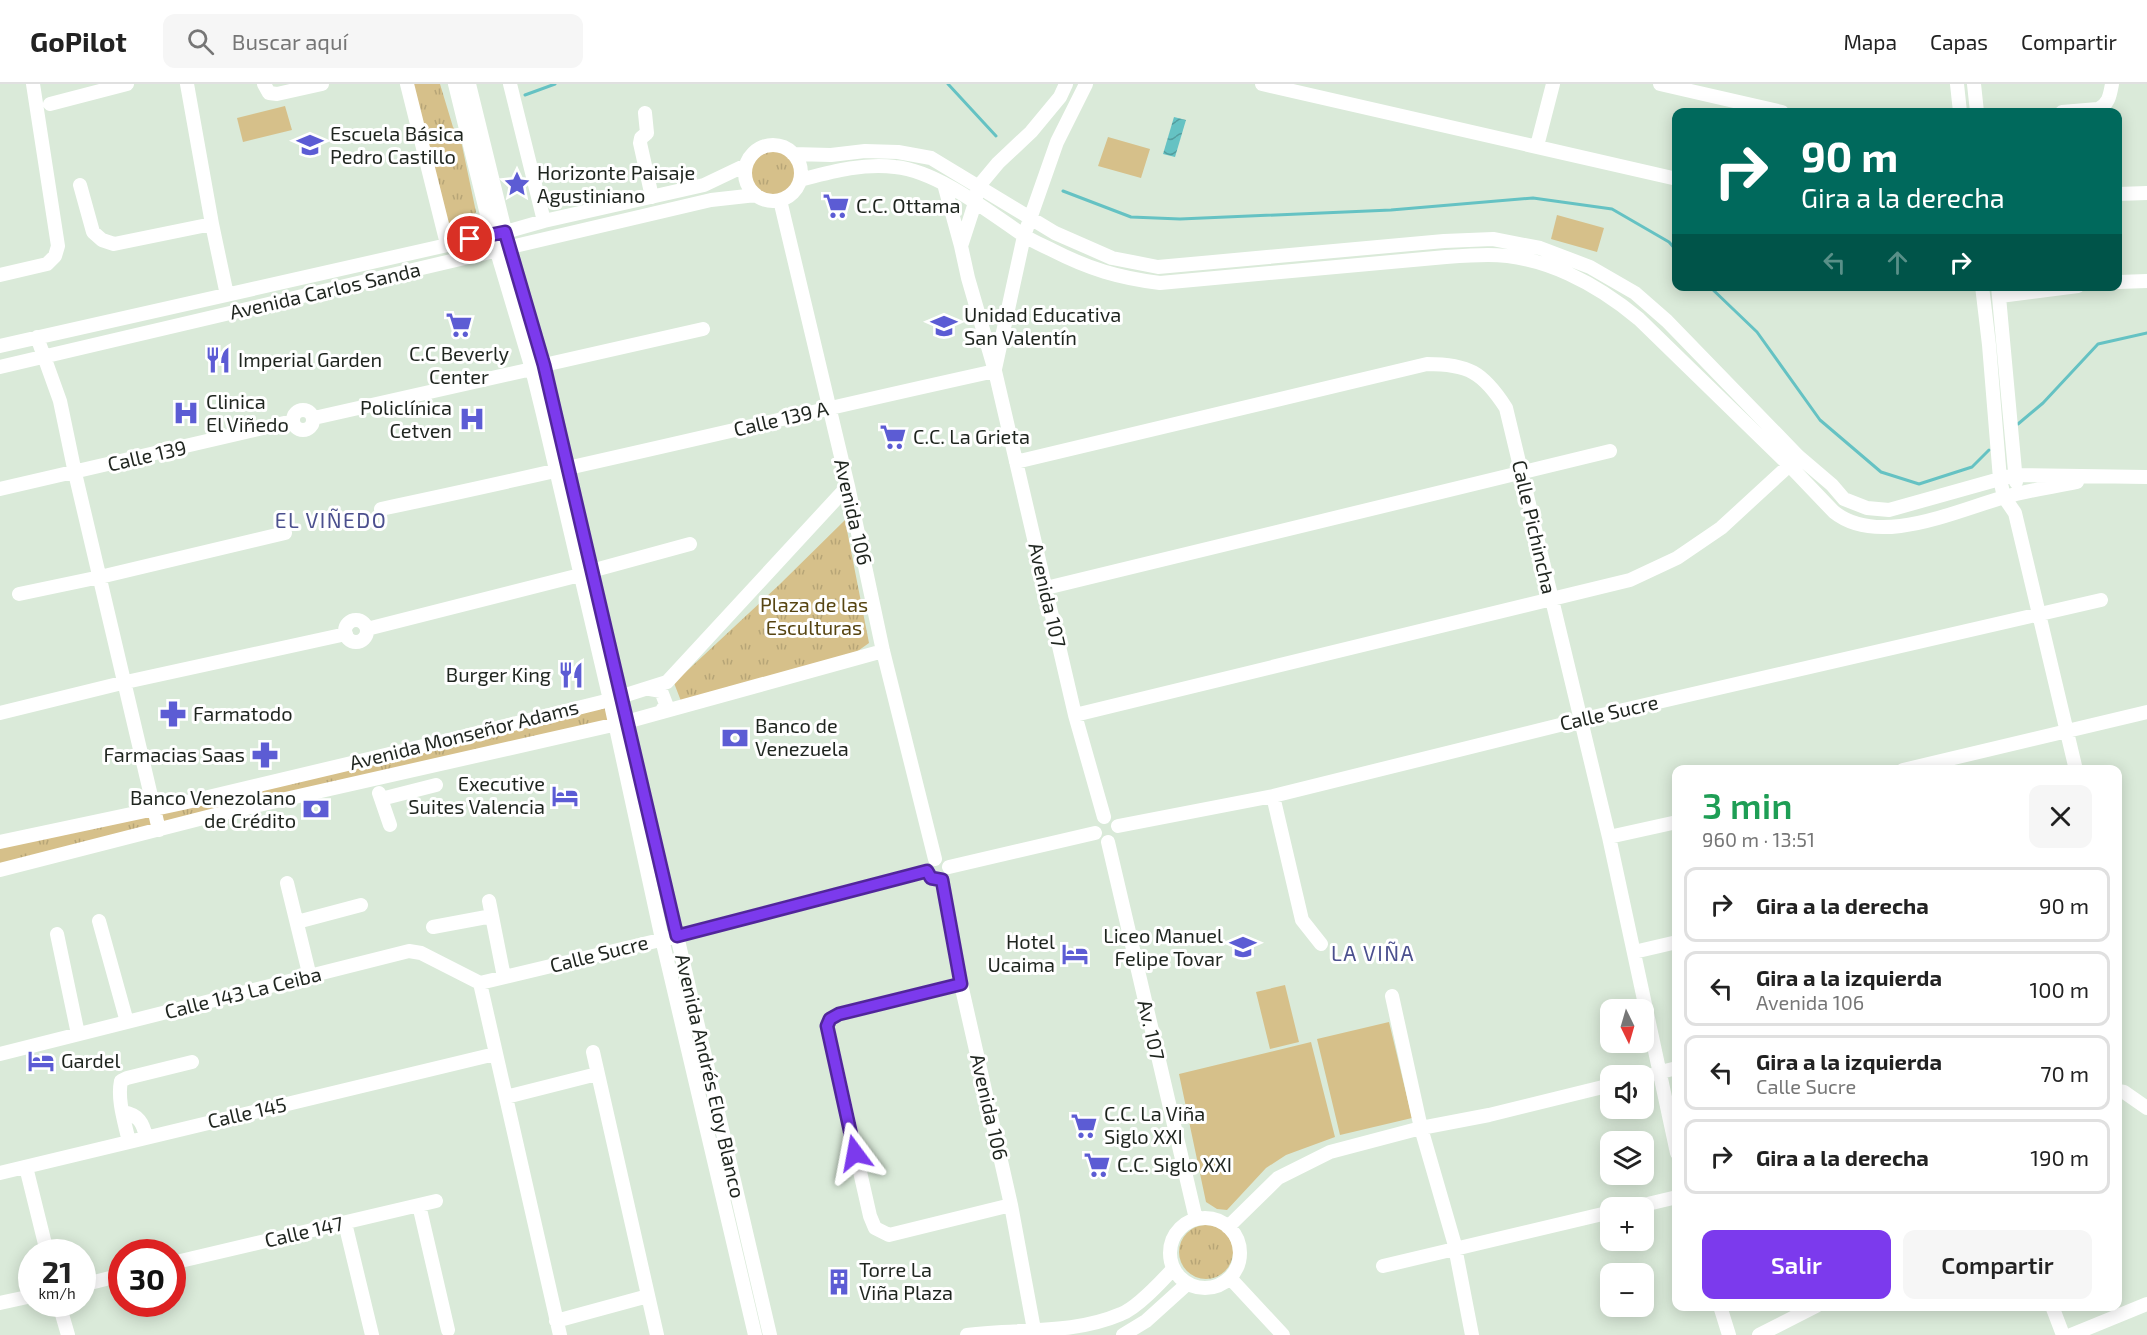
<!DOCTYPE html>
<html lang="es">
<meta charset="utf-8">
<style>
:root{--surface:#fff;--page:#f6f6f6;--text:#222;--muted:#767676;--line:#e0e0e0;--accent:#7c3aed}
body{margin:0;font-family:"Exo 2",sans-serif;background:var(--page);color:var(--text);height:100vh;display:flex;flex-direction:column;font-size:22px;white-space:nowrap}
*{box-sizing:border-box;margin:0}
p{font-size:20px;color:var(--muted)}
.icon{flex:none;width:33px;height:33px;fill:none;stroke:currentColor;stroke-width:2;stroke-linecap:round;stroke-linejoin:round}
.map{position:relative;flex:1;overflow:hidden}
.panel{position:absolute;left:1672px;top:681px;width:450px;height:546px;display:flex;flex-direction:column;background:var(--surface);border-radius:12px;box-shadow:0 3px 15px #0003}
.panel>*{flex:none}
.top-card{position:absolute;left:1672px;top:24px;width:450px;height:183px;border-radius:12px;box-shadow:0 3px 15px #0003;background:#00695c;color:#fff;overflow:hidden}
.needle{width:39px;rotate:175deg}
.controls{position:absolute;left:1600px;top:915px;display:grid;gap:12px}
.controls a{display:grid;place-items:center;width:54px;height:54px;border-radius:12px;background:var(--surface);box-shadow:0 3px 15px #0003;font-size:30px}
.speed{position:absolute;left:18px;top:1155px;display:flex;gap:12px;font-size:30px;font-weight:700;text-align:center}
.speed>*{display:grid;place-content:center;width:78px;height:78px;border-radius:50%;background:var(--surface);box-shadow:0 3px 15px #0003;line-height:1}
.speed small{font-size:15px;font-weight:400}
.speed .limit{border:9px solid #d22;background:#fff;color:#111}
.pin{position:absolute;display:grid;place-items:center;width:51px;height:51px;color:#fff;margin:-26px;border:3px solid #fff;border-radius:50%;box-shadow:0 2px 6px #0007}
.me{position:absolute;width:66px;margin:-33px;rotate:347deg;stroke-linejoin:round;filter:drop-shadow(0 0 4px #0008)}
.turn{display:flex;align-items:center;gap:21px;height:126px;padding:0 30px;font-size:27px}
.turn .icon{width:78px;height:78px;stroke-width:2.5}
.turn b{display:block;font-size:42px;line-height:51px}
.lanes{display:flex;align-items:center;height:57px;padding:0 30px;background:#0003;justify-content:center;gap:30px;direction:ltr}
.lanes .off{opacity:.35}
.round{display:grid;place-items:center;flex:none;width:63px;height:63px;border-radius:12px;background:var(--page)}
.headline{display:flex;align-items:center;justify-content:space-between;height:102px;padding:0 30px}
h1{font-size:36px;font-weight:600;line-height:45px;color:#1e9e55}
.action{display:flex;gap:12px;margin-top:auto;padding:12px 30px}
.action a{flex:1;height:69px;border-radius:12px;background:var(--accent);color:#fff;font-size:24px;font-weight:600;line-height:69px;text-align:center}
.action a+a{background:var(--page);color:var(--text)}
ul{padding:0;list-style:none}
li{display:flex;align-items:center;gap:18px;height:75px;margin:0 12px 9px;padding:0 18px;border:3px solid var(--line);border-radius:12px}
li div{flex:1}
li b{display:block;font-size:22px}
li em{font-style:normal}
header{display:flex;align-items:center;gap:36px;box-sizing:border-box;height:84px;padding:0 30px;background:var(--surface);border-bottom:2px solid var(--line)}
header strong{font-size:28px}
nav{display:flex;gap:33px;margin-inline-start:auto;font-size:21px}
.search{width:420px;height:54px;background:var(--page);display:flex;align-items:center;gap:15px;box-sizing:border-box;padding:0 21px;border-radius:12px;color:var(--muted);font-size:22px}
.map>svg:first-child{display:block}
</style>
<header>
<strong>GoPilot</strong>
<div class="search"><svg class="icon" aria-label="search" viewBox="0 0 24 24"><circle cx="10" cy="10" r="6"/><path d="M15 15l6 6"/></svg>Buscar aquí</div>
<nav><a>Mapa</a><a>Capas</a><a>Compartir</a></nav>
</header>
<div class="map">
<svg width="2147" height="1251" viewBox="0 0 2147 1251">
<defs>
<pattern id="grass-tufts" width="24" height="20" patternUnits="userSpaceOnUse" patternTransform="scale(1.5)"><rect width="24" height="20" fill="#d6c08a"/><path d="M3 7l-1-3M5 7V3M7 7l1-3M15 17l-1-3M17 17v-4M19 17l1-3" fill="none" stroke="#b7a577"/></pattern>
<pattern id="water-waves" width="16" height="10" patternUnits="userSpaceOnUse" patternTransform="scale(1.5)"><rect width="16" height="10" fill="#65c2c3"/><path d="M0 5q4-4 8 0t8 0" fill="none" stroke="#539d9e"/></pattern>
</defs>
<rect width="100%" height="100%" fill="#daead9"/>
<path fill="url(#grass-tufts)" d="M 412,0 L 440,0 L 453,43 L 460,52 L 476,128 L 467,140 L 447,145 Z
M749 89a24 24 0 1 1 48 0a24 24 0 1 1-48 0Z
M 845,436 L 869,559 L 855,569 L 681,617 L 674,599 L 779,501 Z
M 610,616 L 615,640 L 0,786 L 0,759 Z
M1179 1168a27 27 0 1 1 54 0a27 27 0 1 1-54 0Z"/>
<path fill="#d6c08a" d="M 285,22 L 292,46 L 243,58 L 237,34 Z
M 1108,53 L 1150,65 L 1141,94 L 1098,82 Z
M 1557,131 L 1604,144 L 1597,168 L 1551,155 Z
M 1285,901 L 1299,958 L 1270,965 L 1256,908 Z
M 1389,938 L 1412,1034 L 1340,1051 L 1317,955 Z
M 1311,958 L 1335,1053 L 1286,1071 L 1266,1084 L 1227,1126 L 1217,1125 L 1206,1118 L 1179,990 Z"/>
<path fill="url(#water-waves)" d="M 1174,33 L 1186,36 L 1175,73 L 1163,70 Z"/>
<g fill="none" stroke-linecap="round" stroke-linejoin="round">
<path stroke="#65c2c3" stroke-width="3" d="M 948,0 L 996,52
M 525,11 L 555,0
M 1063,107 L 1131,133 L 1180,135 L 1391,126 L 1533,114 L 1612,125 L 1669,158 L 1677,167
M 1709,202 L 1757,248 L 1820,336 L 1881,388 L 1919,400 L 1972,383 L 1989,366
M 2018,340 L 2043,319 L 2098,260 L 2147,249"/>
<path stroke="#fff" stroke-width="14" d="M 187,0 L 212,140 L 227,211
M 264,0 L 269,9 L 277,10 L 322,0
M 407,0 L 447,160
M 455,0 L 492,151 L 532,285 L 543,330 L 610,616 L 662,855 L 755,1251
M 469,0 L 509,163 L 544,281 L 770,1251
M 510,0 L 544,137
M 1066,0 L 1060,13 L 1031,48 L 998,79 L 978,103 L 975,119 L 961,162 L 968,194 L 995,287 L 1075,631 L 1104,733
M 1262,0 L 1677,95
M 1660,0 L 1782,28
M 1957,0 L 1960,28
M 1974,0 L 1977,28
M 50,20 L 127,0
M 2062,28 L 2098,25 C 2109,20 2110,11 2112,0
M 645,29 L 647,49 L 641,54 L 640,59 L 652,113
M745 89a28 28 0 1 1 56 0a28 28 0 1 1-56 0Z
M 1537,62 L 1553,0
M 793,70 L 831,71 L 865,67 L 898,68 L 931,74 L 1055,149 L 1112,174 L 1158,183 L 1444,157 L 1493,155 L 1540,164 L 1590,183 L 1635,209 L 1667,237 L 1798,372 L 1832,401 L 1844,415 L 1867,424 L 1889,426 L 2014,391 L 2147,393
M 800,96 C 831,88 862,79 895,83 C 937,87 988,127 1023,151 C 1032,157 1042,161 1052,166 C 1089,185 1119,194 1160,199 L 1446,173 C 1460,172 1474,171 1488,171 C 1544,171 1597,200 1639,235 L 1789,381 L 1834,428 C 1879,464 1957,426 2005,413 C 2029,406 2053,403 2077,398
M 944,100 L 961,162
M 80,101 L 93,148 L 102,156 L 114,160 L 212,140
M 2118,110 L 2147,109
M 780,116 L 848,402 L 883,567 L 935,775
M 0,191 L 47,180 L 55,172 L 58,162 L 33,0
M 2118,198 L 2147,197
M 1982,202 L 1989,261 L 2000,395 L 2004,413 L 2015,429 L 2076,686
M 1998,202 L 2016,398
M 2000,212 L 2078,202
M 37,253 L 60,317 L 75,389 L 159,746
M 0,262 L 505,148 L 544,137 L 704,101 L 746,81
M 544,281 L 703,245
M 0,283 L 711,116 L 756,111
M 995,285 L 1024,152 L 1057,58 L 1086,0
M293 336a10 10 0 1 1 20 0a10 10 0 1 1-20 0Z
M 314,334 L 532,285
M 1016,378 L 1427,280 C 1468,280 1483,288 1506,324 L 1609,753 L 1677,1069
M 0,405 L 293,337
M 381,425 C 586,382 790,332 995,287
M 591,487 L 690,460
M 1046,504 L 1610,367
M 19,510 L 100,493 L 285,449
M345 547a11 11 0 1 1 22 0a11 11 0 1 1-22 0Z
M 367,545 L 580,491
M 650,605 L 661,607 L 666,620 L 661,628
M 0,629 L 126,598 L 346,550
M 1075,631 L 1630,496 L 1677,474 L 1721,444 L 1796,375
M 1903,686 L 2147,628
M 379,709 L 390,741
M 1273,712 L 1302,836 L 1321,860
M 381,715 L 436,701
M 1118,742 L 1273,712 L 1580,636 L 2101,516
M 1609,753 L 1677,738
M 0,758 L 183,719 L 457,654 L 610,616 L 667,598 L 848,402
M 1108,758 L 1196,1135
M 949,783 L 1095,749
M 0,786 L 215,731 L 626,638 L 883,567
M 942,796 L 961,900 L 1011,1121 L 1035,1251
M 287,799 L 310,893
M 489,817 L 504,893
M 99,837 L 127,938
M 297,838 L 361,821
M 433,843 L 492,832
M 57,850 L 78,950
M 1634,868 L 1677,858
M 480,899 L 677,852 L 927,787
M 480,899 L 560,1251
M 961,900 L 839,930 L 830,935 L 827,942 L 870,1132 L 875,1144 L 889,1151 L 1011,1121
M 1392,912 L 1421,1044 L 1454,1158 L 1472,1251
M 593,968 L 657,1251
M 0,970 L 409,867 L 421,869 L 480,899
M 1644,992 L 1677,984
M 2118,1007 L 2124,1008 L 2147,1024
M 506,1013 L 597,990
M 123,1028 C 139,1031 143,1039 146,1053
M 129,1058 C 125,1039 117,1016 121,997 L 127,994 L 192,978
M 26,1083 L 47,1168
M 0,1089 L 495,970
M 419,1121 L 448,1246
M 1631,1124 L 1677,1113
M1170 1169a35 35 0 1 1 70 0a35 35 0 1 1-70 0Z
M 345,1139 L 372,1251
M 1228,1143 L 1278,1094 L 1330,1068 L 1421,1044 L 1489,1031 L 1611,1001
M 172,1179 L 436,1117
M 1383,1182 L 1611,1128
M 1230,1194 L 1283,1251
M 82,1201 L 122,1191
M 0,1219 L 32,1212
M 59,1220 L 68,1251
M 1720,1222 L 1729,1251
M 2052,1222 L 2063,1251
M 556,1237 L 648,1212
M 967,1251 C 1019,1244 1072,1251 1121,1230 C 1137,1224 1161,1198 1173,1185
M 1123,1251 L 1146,1237 L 1187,1200
M 1759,1251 L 1816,1222
M 2071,1251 L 2147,1220"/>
</g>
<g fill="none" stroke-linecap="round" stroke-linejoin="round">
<g stroke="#51269a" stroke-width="15">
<path id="route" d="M 470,155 L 505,148 L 544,281 L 677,852 L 927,787 L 931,794 L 942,796 L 961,900 L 839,930 L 830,935 L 827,942 L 855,1069"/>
</g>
<use href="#route" stroke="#7c3aed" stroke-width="10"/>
</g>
<defs>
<g id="school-bare" transform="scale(2.07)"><path d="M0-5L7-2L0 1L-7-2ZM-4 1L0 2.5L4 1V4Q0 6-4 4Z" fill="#5c5cd4" stroke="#fff" stroke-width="2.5" paint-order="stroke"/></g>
<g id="sight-bare" transform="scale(2.07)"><path d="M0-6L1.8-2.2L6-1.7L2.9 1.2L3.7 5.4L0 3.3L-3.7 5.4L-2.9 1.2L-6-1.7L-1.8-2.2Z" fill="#5c5cd4" stroke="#fff" stroke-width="2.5" paint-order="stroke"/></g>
<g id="supermarket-bare" transform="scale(2.07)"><path d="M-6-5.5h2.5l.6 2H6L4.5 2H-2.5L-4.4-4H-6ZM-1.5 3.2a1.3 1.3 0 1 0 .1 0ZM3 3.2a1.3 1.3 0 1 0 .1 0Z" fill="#5c5cd4" stroke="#fff" stroke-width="2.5" paint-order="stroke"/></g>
<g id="restaurant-bare" transform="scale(2.07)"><path d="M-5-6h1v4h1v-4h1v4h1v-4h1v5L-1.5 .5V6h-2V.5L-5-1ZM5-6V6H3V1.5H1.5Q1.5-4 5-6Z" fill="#5c5cd4" stroke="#fff" stroke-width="2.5" paint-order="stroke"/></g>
<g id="hospital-bare" transform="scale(2.07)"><path d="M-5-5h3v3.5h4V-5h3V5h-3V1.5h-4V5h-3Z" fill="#5c5cd4" stroke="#fff" stroke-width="2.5" paint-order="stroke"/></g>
<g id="pharmacy-bare" transform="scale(2.07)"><path d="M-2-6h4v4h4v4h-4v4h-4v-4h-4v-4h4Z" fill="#5c5cd4" stroke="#fff" stroke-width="2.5" paint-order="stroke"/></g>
<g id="bank-bare" transform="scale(2.07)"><path d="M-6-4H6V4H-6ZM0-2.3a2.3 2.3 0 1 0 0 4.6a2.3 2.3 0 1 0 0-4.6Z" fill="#5c5cd4" stroke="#fff" stroke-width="2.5" paint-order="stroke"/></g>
<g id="hotel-bare" transform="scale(2.07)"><path d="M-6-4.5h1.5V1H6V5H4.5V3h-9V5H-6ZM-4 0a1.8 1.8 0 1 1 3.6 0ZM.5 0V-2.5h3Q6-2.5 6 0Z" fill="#5c5cd4" stroke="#fff" stroke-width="2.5" paint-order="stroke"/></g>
<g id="building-bare" transform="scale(2.07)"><path d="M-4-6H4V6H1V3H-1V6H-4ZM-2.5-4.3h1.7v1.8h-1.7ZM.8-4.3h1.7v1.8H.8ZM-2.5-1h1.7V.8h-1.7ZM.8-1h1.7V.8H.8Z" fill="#5c5cd4" stroke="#fff" stroke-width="2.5" paint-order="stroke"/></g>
</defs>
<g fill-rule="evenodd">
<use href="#school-bare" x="310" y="61"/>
<use href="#sight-bare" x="517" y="100"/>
<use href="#supermarket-bare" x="836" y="122"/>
<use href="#supermarket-bare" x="459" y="241"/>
<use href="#school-bare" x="944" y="242"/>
<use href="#restaurant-bare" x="218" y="276"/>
<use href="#hospital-bare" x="186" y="329"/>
<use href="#hospital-bare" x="472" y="335"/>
<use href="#supermarket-bare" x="893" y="353"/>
<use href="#restaurant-bare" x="571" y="591"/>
<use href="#pharmacy-bare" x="173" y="630"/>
<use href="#bank-bare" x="735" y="654"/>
<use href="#pharmacy-bare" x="265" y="671"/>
<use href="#hotel-bare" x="565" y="712"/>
<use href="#bank-bare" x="316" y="725"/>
<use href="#school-bare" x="1243" y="863"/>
<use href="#hotel-bare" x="1075" y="870"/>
<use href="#hotel-bare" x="41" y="977"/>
<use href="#supermarket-bare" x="1084" y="1042"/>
<use href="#supermarket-bare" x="1097" y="1081"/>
<use href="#building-bare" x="839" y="1198"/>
</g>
<g text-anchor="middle" stroke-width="6" stroke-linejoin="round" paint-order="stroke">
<g font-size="20" fill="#1f251f" stroke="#fff" text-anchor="start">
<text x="330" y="57">Escuela Básica<tspan x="330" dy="23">Pedro Castillo</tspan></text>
<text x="537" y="96">Horizonte Paisaje<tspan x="537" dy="23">Agustiniano</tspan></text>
<text x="856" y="129">C.C. Ottama</text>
<text x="964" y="238">Unidad Educativa<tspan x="964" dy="23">San Valentín</tspan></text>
<text x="459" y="277" text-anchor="middle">C.C Beverly<tspan x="459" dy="23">Center</tspan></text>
<text x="238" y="283">Imperial Garden</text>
<text x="206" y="325">Clinica<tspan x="206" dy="23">El Viñedo</tspan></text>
<text x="452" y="331" text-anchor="end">Policlínica<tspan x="452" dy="23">Cetven</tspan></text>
<text x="913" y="360">C.C. La Grieta</text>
<text x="551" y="598" text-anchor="end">Burger King</text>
<text x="193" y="637">Farmatodo</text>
<text x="755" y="649">Banco de<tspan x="755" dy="23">Venezuela</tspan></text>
<text x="245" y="678" text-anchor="end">Farmacias Saas</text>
<text x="545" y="707" text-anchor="end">Executive<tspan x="545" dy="23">Suites Valencia</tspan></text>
<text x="296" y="721" text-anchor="end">Banco Venezolano<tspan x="296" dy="23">de Crédito</tspan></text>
<text x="1223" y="859" text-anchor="end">Liceo Manuel<tspan x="1223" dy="23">Felipe Tovar</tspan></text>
<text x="1055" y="865" text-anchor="end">Hotel<tspan x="1055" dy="23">Ucaima</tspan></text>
<text x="61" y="984">Gardel</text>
<text x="1104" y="1037">C.C. La Viña<tspan x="1104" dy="23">Siglo XXI</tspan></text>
<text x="1117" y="1088">C.C. Siglo XXI</text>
<text x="859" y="1193">Torre La<tspan x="859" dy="23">Viña Plaza</tspan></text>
</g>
<g font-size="20" fill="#1f251f" stroke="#fff">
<text transform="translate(325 207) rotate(-13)" y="7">Avenida Carlos Sanda</text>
<text transform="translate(781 335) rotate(-13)" y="7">Calle 139 A</text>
<text transform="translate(147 372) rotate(-13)" y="7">Calle 139</text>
<text transform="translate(853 428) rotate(77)" y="7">Avenida 106</text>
<text transform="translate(1534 443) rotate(77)" y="7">Calle Pichincha</text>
<text transform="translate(1047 511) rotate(77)" y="7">Avenida 107</text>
<text transform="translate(1609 629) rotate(-13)" y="7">Calle Sucre</text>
<text transform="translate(464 651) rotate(-14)" y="7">Avenida Monseñor Adams</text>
<text transform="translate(599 870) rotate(-14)" y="7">Calle Sucre</text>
<text transform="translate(243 909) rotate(-14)" y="7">Calle 143 La Ceiba</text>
<text transform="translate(1151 946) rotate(77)" y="7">Av. 107</text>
<text transform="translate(710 992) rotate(77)" y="7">Avenida Andrés Eloy Blanco</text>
<text transform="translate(989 1023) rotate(77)" y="7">Avenida 106</text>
<text transform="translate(247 1029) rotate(-13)" y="7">Calle 145</text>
<text transform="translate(304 1148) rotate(-13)" y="7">Calle 147</text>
</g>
<g font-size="20" fill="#574512" stroke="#fff">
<text x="814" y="528">Plaza de las<tspan x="814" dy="23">Esculturas</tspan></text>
</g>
<g font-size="21" letter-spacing="1.5" fill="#4b508e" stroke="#fff">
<text x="331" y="444">EL VIÑEDO</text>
<text x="1373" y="877">LA VIÑA</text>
</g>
</g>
</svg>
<div class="controls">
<a><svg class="needle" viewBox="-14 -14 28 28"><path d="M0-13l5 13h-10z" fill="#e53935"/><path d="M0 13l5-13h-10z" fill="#767676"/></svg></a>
<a><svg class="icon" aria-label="sound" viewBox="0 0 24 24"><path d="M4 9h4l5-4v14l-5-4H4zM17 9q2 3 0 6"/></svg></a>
<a><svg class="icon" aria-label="layers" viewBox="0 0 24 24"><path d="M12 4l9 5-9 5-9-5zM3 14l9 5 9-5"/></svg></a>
<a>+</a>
<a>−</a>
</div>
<div class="speed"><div>21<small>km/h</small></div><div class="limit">30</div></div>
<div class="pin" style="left:470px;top:155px;background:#d93025"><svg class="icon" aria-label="arrive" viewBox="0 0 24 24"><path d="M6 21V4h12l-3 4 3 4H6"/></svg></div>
<svg class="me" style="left:855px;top:1069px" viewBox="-20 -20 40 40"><path d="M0-17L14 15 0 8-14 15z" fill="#7c3aed" stroke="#fff" stroke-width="4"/></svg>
<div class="top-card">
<div class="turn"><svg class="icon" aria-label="right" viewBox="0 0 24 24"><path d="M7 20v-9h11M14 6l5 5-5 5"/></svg><div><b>90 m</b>Gira a la derecha</div></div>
<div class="lanes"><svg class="icon off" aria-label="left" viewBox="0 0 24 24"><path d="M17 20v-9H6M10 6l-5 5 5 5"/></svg><svg class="icon off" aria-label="ahead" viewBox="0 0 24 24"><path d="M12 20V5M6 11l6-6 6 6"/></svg><svg class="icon" aria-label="right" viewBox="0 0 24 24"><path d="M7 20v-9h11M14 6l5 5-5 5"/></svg></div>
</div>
<section class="panel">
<div class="headline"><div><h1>3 min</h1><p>960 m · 13:51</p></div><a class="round"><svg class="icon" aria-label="close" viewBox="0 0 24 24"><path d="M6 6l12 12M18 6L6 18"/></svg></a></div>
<ul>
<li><svg class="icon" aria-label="right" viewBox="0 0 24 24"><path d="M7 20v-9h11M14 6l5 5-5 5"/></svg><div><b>Gira a la derecha</b></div><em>90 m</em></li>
<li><svg class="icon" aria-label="left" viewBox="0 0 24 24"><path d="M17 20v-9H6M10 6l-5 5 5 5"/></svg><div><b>Gira a la izquierda</b><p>Avenida 106</p></div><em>100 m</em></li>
<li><svg class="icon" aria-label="left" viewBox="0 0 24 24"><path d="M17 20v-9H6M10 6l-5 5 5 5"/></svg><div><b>Gira a la izquierda</b><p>Calle Sucre</p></div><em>70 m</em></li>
<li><svg class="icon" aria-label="right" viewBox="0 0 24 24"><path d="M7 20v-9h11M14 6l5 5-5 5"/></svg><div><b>Gira a la derecha</b></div><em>190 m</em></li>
</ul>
<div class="action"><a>Salir</a><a>Compartir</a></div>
</section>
</div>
